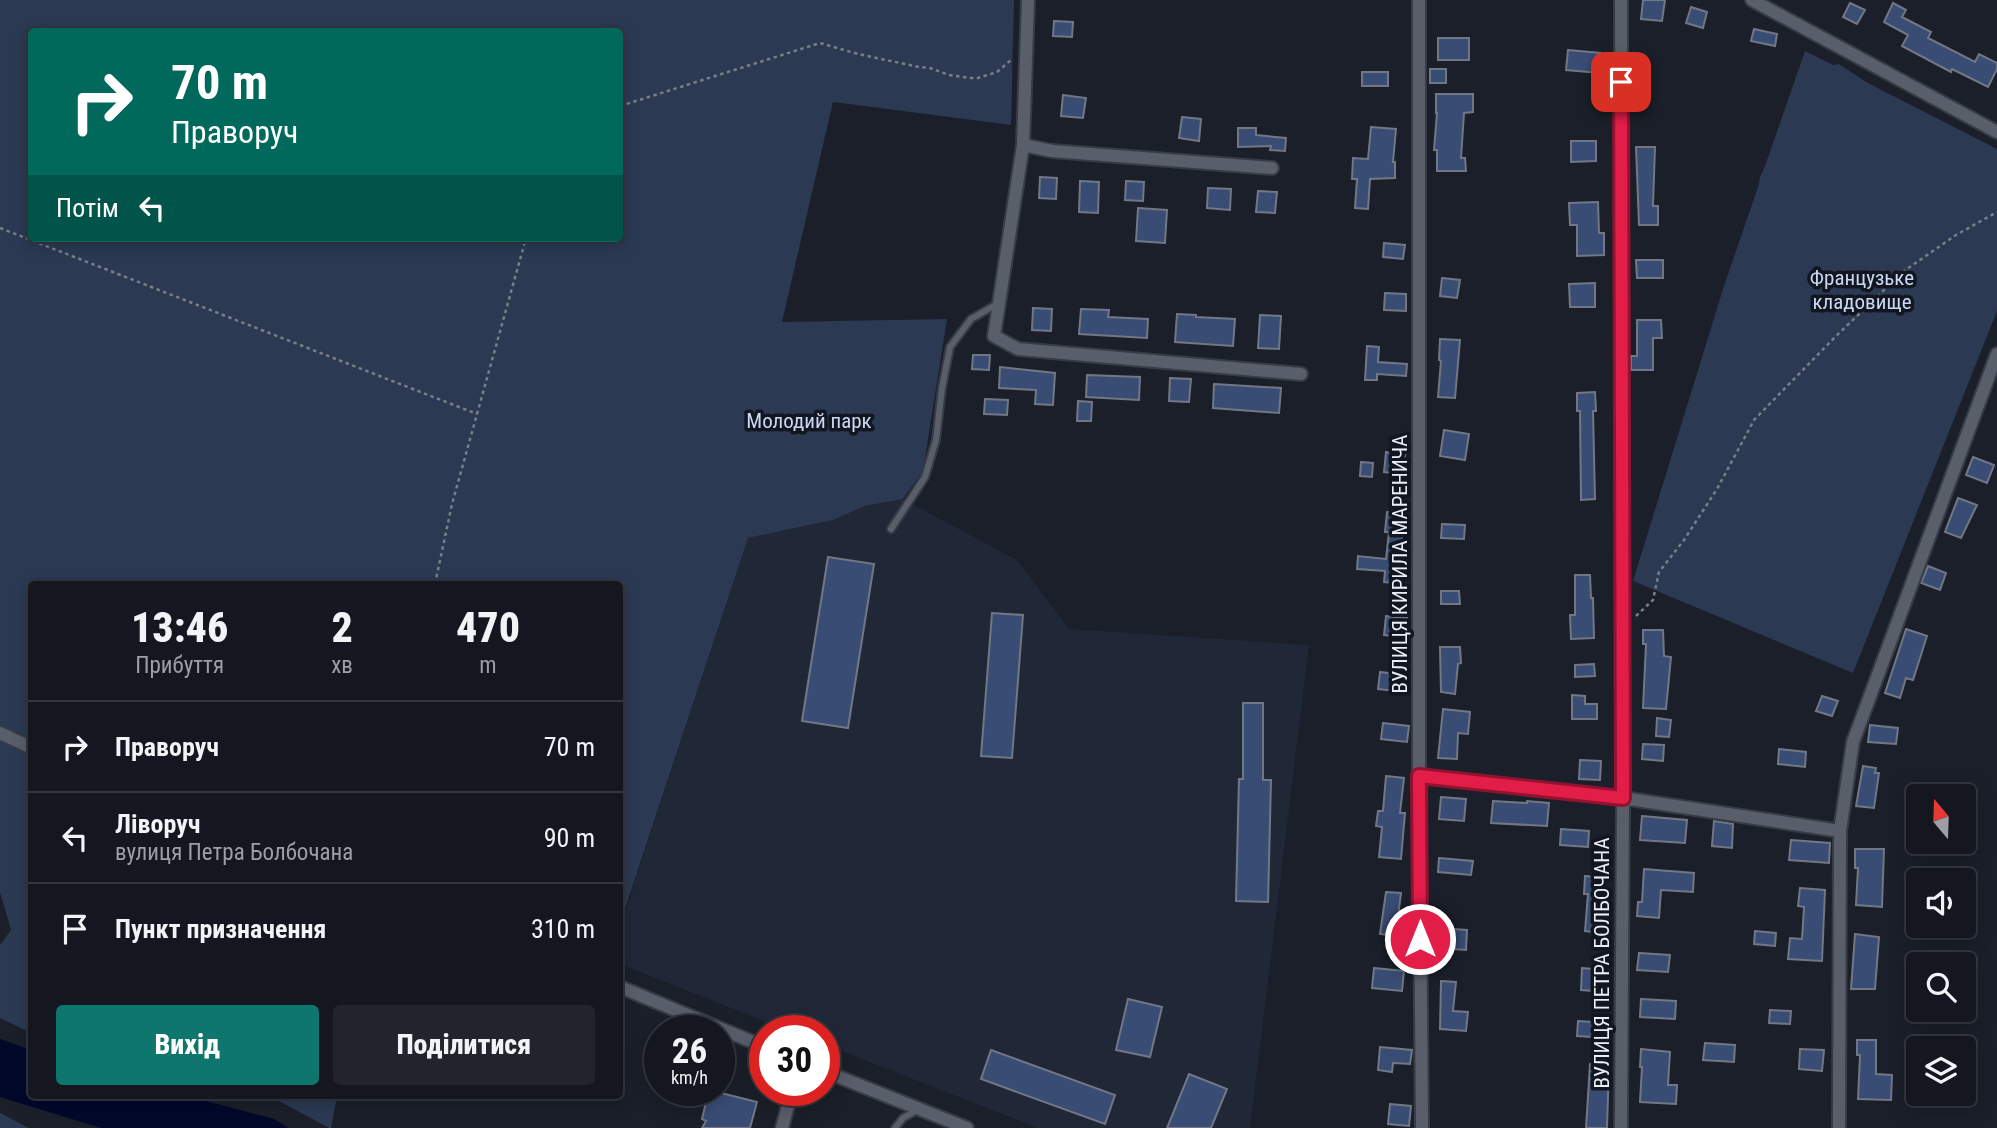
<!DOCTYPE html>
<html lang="uk">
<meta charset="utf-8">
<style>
:root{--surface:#14171f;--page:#21242c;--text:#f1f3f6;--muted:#9d9fa4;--line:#33363d;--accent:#0f766e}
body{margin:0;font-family:"Roboto Condensed",sans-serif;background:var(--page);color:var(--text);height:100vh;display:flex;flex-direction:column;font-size:26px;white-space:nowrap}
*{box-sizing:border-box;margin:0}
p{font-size:23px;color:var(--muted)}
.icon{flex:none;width:38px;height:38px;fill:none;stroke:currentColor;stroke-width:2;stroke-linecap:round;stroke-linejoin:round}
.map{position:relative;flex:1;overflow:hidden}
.details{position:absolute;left:28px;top:581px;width:595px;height:518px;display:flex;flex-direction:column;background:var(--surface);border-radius:7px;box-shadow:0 4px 18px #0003,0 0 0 2px var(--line)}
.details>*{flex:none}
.top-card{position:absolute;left:28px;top:28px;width:595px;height:214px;border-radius:7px;box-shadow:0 4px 18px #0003,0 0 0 2px var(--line);background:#00695c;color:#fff;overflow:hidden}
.needle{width:46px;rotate:341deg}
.fabs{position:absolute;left:1906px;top:784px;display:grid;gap:14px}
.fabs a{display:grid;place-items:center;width:70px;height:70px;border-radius:7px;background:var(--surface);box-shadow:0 4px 18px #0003,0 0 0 2px var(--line);font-size:35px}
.speed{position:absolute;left:644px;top:1015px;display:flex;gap:14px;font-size:35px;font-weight:700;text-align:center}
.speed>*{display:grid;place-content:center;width:91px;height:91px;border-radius:50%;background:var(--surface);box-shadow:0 4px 18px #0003,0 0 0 2px var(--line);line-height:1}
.speed small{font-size:18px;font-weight:400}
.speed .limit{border:10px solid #d22;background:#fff;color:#111}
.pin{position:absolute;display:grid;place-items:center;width:60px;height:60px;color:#fff;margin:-30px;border-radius:14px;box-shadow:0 4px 10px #0006}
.me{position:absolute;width:77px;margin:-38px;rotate:0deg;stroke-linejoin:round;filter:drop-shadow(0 0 5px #0008)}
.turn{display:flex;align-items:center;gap:24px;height:147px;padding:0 28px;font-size:32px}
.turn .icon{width:91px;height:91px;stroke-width:2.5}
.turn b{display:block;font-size:49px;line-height:60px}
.then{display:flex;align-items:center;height:66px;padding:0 28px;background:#0003;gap:14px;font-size:26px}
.eta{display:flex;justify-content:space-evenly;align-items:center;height:119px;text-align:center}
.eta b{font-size:42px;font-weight:800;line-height:49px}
.button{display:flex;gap:14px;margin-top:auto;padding:14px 28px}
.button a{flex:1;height:80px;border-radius:7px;background:var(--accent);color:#fff;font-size:28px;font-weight:800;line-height:80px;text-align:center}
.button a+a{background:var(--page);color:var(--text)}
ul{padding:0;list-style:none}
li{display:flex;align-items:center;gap:21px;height:91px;padding:0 28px;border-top:2px solid var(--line)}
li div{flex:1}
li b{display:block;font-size:26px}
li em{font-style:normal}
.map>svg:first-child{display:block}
</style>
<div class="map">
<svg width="1997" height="1128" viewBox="0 0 1997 1128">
<rect width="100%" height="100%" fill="#1a1f29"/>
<path fill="#202838" d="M 903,499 L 1017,560 L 1069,629 L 1309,645 L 1250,1128 L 1038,1128 L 824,1044 L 824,1031 L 790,1031 L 620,964 L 620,927 L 748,538 L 833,520 L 865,506 Z"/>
<path fill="#2b3953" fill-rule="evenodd" d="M 0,0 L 1014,0 L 1011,125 L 833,102 L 782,322 L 947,319 L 923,471 L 903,499 L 865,506 L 833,520 L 748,538 L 620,924 L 620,584 L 32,584 L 31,1030 L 25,1030 L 0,1018 L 0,945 L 11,930 L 0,892 ZM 32,32 L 620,32 L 620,238 L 32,238 Z
M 1805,51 L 1833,65 L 1839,64 L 1866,82 L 1997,149 L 1997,311 L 1853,673 L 1633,581 L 1723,289 L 1758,187 L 1760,177 L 1765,166 Z
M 270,1096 L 337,1096 L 331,1128 L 329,1128 Z
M 0,1113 L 29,1128 L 0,1128 Z"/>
<path fill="#01082a" d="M 0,1039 L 31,1050 L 32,1096 L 187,1096 L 274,1119 L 288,1128 L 101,1128 L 0,1097 Z"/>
<path fill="#394c74" stroke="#717784" stroke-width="2" d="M 1643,0 L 1665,0 L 1662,21 L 1641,19 Z
M 1850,3 L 1865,10 L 1857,24 L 1843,17 Z
M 1893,3 L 1906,10 L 1902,17 L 1931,32 L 1928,38 L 1975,62 L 1979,54 L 1997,63 L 1997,69 L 1988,87 L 1952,69 L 1951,72 L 1902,46 L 1908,35 L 1884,22 Z
M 1691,7 L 1707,12 L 1703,28 L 1686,23 Z
M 1054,21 L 1073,22 L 1072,37 L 1053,36 Z
M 1754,29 L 1777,34 L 1775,46 L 1751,41 Z
M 1438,38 L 1469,38 L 1469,60 L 1438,60 Z
M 1568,50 L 1601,53 L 1599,73 L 1566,70 Z
M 1430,69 L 1446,69 L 1446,83 L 1430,83 Z
M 1362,72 L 1388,72 L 1388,86 L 1362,86 Z
M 1436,94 L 1473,94 L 1473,112 L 1464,113 L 1461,158 L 1465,158 L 1466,171 L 1437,171 L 1437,150 L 1434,150 L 1437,113 L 1436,113 Z
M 1063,95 L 1086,98 L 1083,118 L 1061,116 Z
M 1182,117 L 1201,119 L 1199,141 L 1179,138 Z
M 1371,127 L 1396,129 L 1393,162 L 1395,162 L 1395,178 L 1370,179 L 1368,209 L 1355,208 L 1357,179 L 1352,179 L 1353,158 L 1368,159 Z
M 1238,128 L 1256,128 L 1256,135 L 1286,138 L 1285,151 L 1270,150 L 1271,146 L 1238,147 Z
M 1571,141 L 1596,141 L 1596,161 L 1571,162 Z
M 1636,147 L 1655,147 L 1653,206 L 1658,206 L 1658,225 L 1639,225 Z
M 1040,177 L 1057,178 L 1056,199 L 1039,198 Z
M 1080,181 L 1099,182 L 1098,213 L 1079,212 Z
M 1126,181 L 1144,182 L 1143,201 L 1125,200 Z
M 1208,188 L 1231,189 L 1230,210 L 1207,208 Z
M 1258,191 L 1277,192 L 1275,213 L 1256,212 Z
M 1598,202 L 1599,233 L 1604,233 L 1604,255 L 1577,256 L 1577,225 L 1570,225 L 1569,203 Z
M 1138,208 L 1167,210 L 1165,243 L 1136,241 Z
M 1384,243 L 1405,245 L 1403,259 L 1383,257 Z
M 1636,260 L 1663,260 L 1663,278 L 1637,278 Z
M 1442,278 L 1460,280 L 1457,298 L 1440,296 Z
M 1595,283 L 1595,307 L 1570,307 L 1569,284 Z
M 1385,293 L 1406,294 L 1406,311 L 1384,310 Z
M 1033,308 L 1052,309 L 1051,331 L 1032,330 Z
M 1081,309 L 1109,310 L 1108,317 L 1148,319 L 1147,338 L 1079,334 Z
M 1177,314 L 1196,315 L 1196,317 L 1235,319 L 1233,346 L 1175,342 Z
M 1260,315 L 1281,316 L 1279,349 L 1258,348 Z
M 1637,320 L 1661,320 L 1662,338 L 1653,338 L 1653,370 L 1631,370 L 1631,356 L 1637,356 Z
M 1440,339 L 1460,340 L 1455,398 L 1438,397 L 1441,361 L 1439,360 Z
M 1367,346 L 1379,347 L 1378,362 L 1407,364 L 1406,376 L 1377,374 L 1377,380 L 1365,380 Z
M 973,355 L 990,355 L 989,370 L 972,369 Z
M 1000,367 L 1055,373 L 1053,405 L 1035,404 L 1036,390 L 999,388 Z
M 1087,375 L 1140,377 L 1139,400 L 1086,397 Z
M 1170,378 L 1191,379 L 1189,402 L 1169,401 Z
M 1214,384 L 1281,388 L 1279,413 L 1213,408 Z
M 1595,392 L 1596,411 L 1593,411 L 1595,499 L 1581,500 L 1580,411 L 1577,411 L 1577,393 Z
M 985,399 L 1008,400 L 1007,415 L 984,414 Z
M 1078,401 L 1092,402 L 1091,421 L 1077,421 Z
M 1444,430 L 1469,434 L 1465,460 L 1440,456 Z
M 1386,452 L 1405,454 L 1403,474 L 1384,472 Z
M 1973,457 L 1994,465 L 1987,483 L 1966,475 Z
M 1361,462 L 1373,463 L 1372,477 L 1360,476 Z
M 1958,498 L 1977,505 L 1961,538 L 1945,532 Z
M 1387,512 L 1404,514 L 1401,547 L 1403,547 L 1402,560 L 1404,560 L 1402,584 L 1384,582 L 1385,571 L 1357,569 L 1358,556 L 1386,559 L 1389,532 L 1385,532 Z
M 1442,524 L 1465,525 L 1464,539 L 1441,538 Z
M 828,557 L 874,564 L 848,728 L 802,721 Z
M 1928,566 L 1946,573 L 1940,590 L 1921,583 Z
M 1575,575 L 1590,575 L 1591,598 L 1593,598 L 1594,638 L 1571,639 L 1570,615 L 1575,615 Z
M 1441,591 L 1459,591 L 1460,604 L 1441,604 Z
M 992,613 L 1023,615 L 1012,758 L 981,756 Z
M 1386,616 L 1407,618 L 1405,637 L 1384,635 Z
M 1906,629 L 1927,636 L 1913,680 L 1906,678 L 1900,698 L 1885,693 Z
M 1643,630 L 1663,630 L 1664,656 L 1671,657 L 1666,709 L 1643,708 L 1646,644 L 1643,644 Z
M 1440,647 L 1460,647 L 1461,663 L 1458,664 L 1455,694 L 1441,692 Z
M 1594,664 L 1595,676 L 1575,677 L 1575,665 Z
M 1380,672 L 1406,675 L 1405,692 L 1378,689 Z
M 1572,695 L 1585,696 L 1585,704 L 1597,704 L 1597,719 L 1572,719 Z
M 1822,696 L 1838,701 L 1832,716 L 1816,711 Z
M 1243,703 L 1263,703 L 1263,780 L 1271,780 L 1268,902 L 1236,901 L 1239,779 L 1243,779 Z
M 1443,709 L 1470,712 L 1468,734 L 1458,733 L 1457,759 L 1438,758 Z
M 1657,718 L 1671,720 L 1669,737 L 1656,736 Z
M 1383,723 L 1409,726 L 1407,742 L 1381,739 Z
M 1870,725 L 1898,728 L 1896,744 L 1868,742 Z
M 1643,744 L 1664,745 L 1663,761 L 1642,759 Z
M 1779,749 L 1806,752 L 1805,767 L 1778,764 Z
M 1580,760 L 1601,761 L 1600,780 L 1579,779 Z
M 1863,766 L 1876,768 L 1875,773 L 1879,773 L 1874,808 L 1856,806 Z
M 1386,776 L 1404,778 L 1400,813 L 1405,813 L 1401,859 L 1379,857 L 1382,827 L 1376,826 L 1378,811 L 1383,811 Z
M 1441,797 L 1466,799 L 1464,821 L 1439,819 Z
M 1493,801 L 1527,803 L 1527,801 L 1549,803 L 1547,826 L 1491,823 Z
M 1642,816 L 1687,820 L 1685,843 L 1640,840 Z
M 1714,821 L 1733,824 L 1732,848 L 1712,846 Z
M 1561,829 L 1589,831 L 1588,847 L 1560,845 Z
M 1791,840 L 1830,843 L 1829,863 L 1789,860 Z
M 1855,849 L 1884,849 L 1882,907 L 1856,905 L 1858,868 L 1855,868 Z
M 1439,858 L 1473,861 L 1471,875 L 1438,872 Z
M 1644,869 L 1694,873 L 1693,892 L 1661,890 L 1659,918 L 1637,916 L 1638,902 L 1642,902 Z
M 1585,876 L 1605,878 L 1602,913 L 1606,913 L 1604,933 L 1585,931 L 1588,894 L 1584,894 Z
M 1800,888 L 1825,890 L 1822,961 L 1788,959 L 1790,938 L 1802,939 L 1804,907 L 1798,906 Z
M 1386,892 L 1401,893 L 1398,917 L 1405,918 L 1403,937 L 1380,934 Z
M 1439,928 L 1467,930 L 1466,950 L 1437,948 Z
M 1755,931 L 1776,933 L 1775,946 L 1754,944 Z
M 1855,934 L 1879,937 L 1875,989 L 1851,989 Z
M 1639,953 L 1670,955 L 1668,972 L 1637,970 Z
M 1374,968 L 1404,971 L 1402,991 L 1372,988 Z
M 1582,968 L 1607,970 L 1606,992 L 1581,990 Z
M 1441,981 L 1456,982 L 1453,1011 L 1468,1012 L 1466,1031 L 1440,1029 Z
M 1128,999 L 1162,1007 L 1150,1057 L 1116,1050 Z
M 1641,999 L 1676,1001 L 1675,1019 L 1640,1017 Z
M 1770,1010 L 1791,1011 L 1790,1024 L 1769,1023 Z
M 1578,1021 L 1608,1023 L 1607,1038 L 1577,1036 Z
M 1857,1040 L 1876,1040 L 1876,1074 L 1892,1075 L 1891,1100 L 1858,1099 L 1860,1055 L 1857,1055 Z
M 1705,1043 L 1735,1045 L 1734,1062 L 1703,1060 Z
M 1380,1047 L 1412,1050 L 1410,1064 L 1393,1063 L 1392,1072 L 1378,1070 Z
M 1641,1049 L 1670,1052 L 1668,1085 L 1677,1085 L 1676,1104 L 1640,1102 L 1642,1067 L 1640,1067 Z
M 1800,1049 L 1824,1050 L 1822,1071 L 1799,1069 Z
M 991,1050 L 1115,1095 L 1105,1124 L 981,1079 Z
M 1590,1064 L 1609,1065 L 1607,1128 L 1586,1128 Z
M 1189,1074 L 1227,1089 L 1211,1128 L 1167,1128 Z
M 709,1090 L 757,1102 L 750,1128 L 702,1128 L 706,1121 L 702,1119 Z
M 1390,1104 L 1411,1106 L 1409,1126 L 1388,1124 Z"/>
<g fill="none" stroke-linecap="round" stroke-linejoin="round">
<g stroke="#373b44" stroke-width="10">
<path id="lane" d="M 891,529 L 925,477 L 936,440 L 942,388 L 950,347 L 971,319 L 997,304
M 895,1128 L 903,1118 L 919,1109"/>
</g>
<g stroke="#373b44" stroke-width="16">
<path id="street" d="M 1028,0 L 1023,145 L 1052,151 L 1272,168
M 1419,0 L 1419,776 L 1422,1128
M 1752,0 L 1997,132
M 1023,145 L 994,336 L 1018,349 L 1301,374
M 0,733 L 32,748
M 1419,776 L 1623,798 L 1840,831
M 620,987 L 765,1047
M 824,1071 L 967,1128
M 782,1128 L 792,1090
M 1621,1128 L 1623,798 L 1621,0
M 1839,1128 L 1840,831 L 1853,742 L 1997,354"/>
</g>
<path stroke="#7a7f87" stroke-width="2.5" stroke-dasharray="3.5 3.5" stroke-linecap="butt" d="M 620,106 L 820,43 L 858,54 L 919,67 L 930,68 L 949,75 L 969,78 L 978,78 L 997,72 L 1012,59
M 0,228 L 477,414
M 435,584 L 452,504 L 526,238
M 1636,616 L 1653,600 L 1659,572 L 1684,540 L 1717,489 L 1754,420 L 1835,337 L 1904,271 L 1956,235 L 1997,212"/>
<use href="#lane" stroke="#585f6b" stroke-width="6"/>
<use href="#street" stroke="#585f6b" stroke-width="12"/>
</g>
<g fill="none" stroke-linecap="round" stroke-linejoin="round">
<g stroke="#92132f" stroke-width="18">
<path id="route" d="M 1420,939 L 1419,776 L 1623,798 L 1621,82"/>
</g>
<use href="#route" stroke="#e11d48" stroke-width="12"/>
</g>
<g text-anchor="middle" stroke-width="7" stroke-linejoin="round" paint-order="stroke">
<g font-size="21" fill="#cad8f3" stroke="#111620">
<text x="1862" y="285">Французьке<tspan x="1862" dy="24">кладовище</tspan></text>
<text x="809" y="428">Молодий парк</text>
</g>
<g font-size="21" fill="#eaeef5" stroke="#111620">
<text transform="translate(1400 564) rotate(-90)" y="7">ВУЛИЦЯ КИРИЛА МАРЕНИЧА</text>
<text transform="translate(1602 963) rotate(-90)" y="7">ВУЛИЦЯ ПЕТРА БОЛБОЧАНА</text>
</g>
</g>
</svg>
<div class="fabs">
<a><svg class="needle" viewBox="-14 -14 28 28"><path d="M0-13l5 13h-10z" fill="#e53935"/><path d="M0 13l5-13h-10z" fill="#9d9fa4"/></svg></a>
<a><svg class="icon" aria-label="sound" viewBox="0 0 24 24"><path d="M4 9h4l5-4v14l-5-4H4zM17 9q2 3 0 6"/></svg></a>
<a><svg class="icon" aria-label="search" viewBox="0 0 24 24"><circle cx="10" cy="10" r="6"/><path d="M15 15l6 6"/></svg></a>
<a><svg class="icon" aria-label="layers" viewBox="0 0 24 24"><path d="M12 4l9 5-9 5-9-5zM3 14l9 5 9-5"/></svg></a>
</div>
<div class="speed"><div>26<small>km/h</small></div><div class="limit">30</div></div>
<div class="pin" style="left:1621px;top:82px;background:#d93025"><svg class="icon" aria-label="arrive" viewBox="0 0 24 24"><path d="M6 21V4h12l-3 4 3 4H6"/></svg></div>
<svg class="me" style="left:1420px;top:939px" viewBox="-20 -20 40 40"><circle r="17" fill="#e11d48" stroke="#fff" stroke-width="3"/><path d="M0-11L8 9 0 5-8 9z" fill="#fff"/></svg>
<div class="top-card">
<div class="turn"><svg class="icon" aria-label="right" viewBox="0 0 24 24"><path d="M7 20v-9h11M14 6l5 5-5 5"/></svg><div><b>70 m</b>Праворуч</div></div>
<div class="then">Потім<svg class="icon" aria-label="left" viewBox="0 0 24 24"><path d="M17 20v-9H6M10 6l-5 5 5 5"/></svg></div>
</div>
<section class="details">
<div class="eta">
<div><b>13:46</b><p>Прибуття</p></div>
<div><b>2</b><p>хв</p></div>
<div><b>470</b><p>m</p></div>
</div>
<ul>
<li><svg class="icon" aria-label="right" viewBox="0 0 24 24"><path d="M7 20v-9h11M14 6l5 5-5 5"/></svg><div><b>Праворуч</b></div><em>70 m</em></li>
<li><svg class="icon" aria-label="left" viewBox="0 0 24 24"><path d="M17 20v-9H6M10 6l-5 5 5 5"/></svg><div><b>Ліворуч</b><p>вулиця Петра Болбочана</p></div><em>90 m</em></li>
<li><svg class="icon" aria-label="arrive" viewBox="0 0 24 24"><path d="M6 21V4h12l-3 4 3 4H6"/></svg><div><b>Пункт призначення</b></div><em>310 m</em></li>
</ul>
<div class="button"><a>Вихід</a><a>Поділитися</a></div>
</section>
</div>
